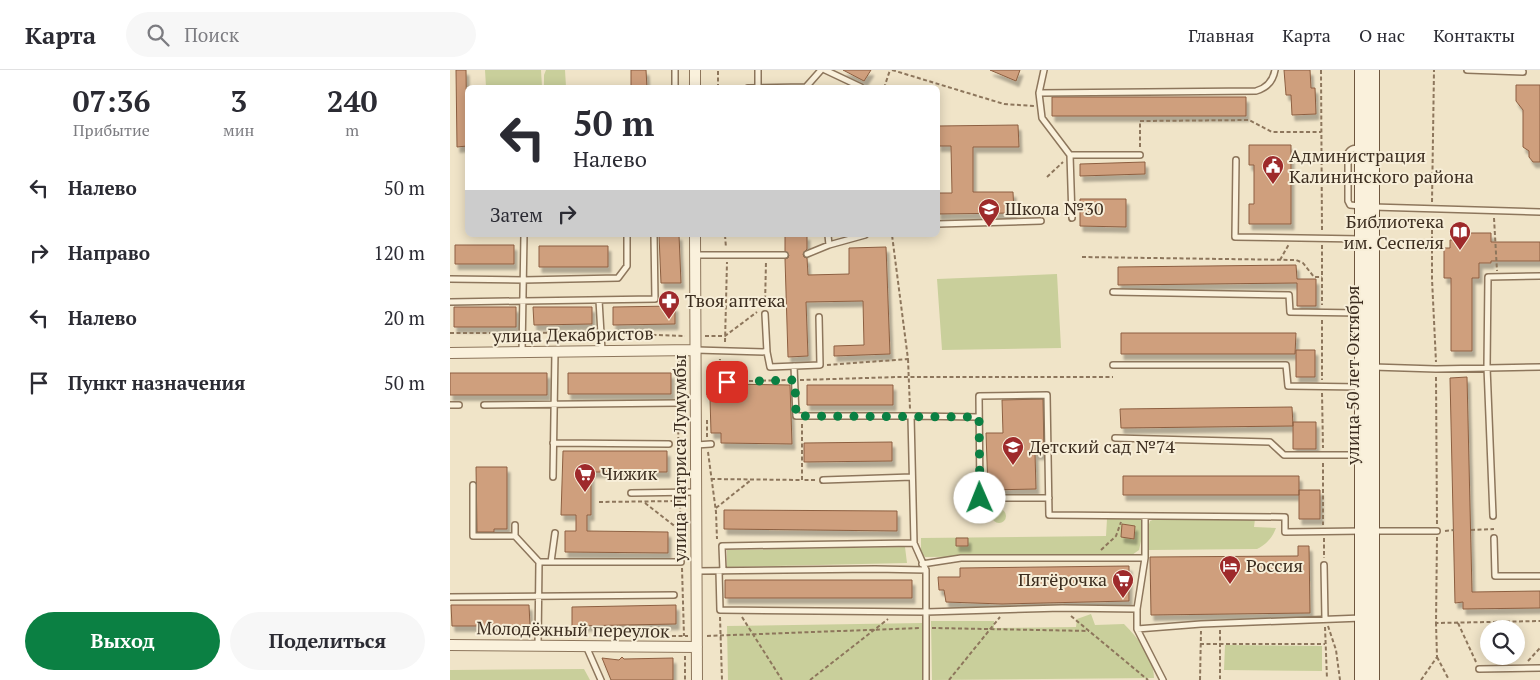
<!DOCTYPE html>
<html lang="ru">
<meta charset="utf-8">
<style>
:root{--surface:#fff;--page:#f7f7f7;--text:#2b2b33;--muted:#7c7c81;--line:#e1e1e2;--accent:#0b8043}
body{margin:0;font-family:"PT Serif",serif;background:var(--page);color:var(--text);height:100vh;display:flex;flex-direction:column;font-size:19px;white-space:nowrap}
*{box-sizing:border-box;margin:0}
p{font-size:16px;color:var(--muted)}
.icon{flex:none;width:28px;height:28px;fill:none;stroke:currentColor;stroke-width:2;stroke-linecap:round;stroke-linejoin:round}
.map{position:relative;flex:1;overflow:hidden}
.sheet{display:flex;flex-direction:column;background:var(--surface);width:450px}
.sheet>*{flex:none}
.hud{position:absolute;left:15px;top:15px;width:475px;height:152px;border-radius:8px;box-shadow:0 2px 12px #0003;background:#fff;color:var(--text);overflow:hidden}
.tools{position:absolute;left:1030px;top:550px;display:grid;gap:10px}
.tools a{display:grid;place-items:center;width:45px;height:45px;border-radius:50%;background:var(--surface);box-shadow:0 2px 12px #0003;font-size:25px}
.pin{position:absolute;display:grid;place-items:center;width:42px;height:42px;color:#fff;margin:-21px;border-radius:10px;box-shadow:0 2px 8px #0006}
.me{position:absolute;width:55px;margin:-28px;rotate:359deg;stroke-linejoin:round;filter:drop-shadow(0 0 4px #0008)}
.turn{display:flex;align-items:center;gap:18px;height:105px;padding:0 25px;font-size:22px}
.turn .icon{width:65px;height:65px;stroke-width:2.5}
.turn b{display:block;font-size:35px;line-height:42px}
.then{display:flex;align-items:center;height:48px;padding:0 25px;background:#0003;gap:10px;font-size:19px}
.eta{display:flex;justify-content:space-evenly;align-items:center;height:85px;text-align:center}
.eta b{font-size:30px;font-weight:700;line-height:35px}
.button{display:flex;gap:10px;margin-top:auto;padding:10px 25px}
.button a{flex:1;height:58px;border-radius:30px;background:var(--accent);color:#fff;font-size:20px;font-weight:700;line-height:58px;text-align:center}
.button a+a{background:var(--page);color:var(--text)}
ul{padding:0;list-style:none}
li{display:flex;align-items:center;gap:15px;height:65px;padding:0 25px}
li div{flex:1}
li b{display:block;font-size:19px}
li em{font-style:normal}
header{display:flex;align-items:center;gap:30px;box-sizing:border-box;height:70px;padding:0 25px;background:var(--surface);border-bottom:1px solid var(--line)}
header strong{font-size:24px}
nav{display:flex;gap:28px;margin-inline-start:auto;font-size:18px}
.search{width:350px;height:45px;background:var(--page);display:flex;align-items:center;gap:12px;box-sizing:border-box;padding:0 18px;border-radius:28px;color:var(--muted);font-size:19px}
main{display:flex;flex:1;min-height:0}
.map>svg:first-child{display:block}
</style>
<header>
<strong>Карта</strong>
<div class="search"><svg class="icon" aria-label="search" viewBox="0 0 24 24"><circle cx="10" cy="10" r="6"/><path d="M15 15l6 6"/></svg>Поиск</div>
<nav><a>Главная</a><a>Карта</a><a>О нас</a><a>Контакты</a></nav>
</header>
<main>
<section class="sheet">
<div class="eta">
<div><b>07:36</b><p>Прибытие</p></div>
<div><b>3</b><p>мин</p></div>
<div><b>240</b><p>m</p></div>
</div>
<ul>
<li><svg class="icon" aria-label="left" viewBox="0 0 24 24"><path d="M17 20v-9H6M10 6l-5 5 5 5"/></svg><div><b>Налево</b></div><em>50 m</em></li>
<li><svg class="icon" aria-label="right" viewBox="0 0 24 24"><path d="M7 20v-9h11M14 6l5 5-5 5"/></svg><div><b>Направо</b></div><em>120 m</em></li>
<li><svg class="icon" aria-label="left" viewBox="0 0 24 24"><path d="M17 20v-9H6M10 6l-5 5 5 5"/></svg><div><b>Налево</b></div><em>20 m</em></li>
<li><svg class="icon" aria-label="arrive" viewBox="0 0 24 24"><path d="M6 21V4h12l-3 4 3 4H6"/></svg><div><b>Пункт назначения</b></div><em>50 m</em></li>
</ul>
<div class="button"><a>Выход</a><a>Поделиться</a></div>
</section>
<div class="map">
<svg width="1090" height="610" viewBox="0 0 1090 610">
<defs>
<filter id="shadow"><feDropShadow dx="3" dy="5.5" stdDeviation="1" flood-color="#0004"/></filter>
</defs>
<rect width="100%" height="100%" fill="#f0e4c8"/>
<path fill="#c9cf9b" d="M 35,0 L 91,0 L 92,17 L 36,17 Z
M 96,0 L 115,0 L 116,17 L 94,17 L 94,5 Z
M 607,204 L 611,278 L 492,280 L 487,209 Z
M542 446a7 7 0 1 1 14 0a7 7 0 1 1-14 0Z
M 691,448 L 691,471 L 689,480 L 682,485 L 475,487 L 471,483 L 471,468 L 656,466 L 657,449 Z
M 705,449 L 805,449 L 804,457 L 826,458 C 822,468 817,474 807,479 L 699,480 L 697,461 L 700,451 Z
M 455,477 L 457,493 L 277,497 L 277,480 Z
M 641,544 L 645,555 L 674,554 C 688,568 704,587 704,608 L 482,610 L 481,551 L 544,551 L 544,558 L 626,557 L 627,549 Z
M 473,553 L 475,610 L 278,610 L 277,556 Z
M 775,575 L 872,576 L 872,601 L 774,600 Z
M 134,599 L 140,610 L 0,610 L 0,600 Z"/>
<path fill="#cf9f7d" stroke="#8d5f41" filter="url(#shadow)" d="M 6,0 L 16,0 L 17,76 L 7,77 Z
M 181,0 L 196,0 L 197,18 L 181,18 Z
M 393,0 L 421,0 L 414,11 Z
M 540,0 L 570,0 L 566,11 Z
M 834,0 L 860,0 L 861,18 L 865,18 L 866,44 L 842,45 L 841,25 L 836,25 Z
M 1066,15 L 1090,15 L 1090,92 L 1083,92 L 1079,87 L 1079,81 L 1073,77 L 1073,40 L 1066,31 Z
M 602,27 L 796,27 L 796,46 L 602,46 Z
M 568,55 L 569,77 L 523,77 L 523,122 L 563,122 L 564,143 L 488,144 L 488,123 L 502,123 L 501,76 L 488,76 L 488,56 Z
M 799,75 L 841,75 L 841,154 L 799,154 L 799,134 L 804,134 L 804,95 L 799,95 Z
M 695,92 L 695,104 L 630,106 L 630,94 Z
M 630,129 L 676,129 L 676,157 L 630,156 Z
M 1006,163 L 1041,163 L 1041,172 L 1090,172 L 1090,191 L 1041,191 L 1041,193 L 1029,193 L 1029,208 L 1022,208 L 1022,281 L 1001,281 L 1001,208 L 994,208 L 994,178 L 1000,178 L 1000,170 L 1006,170 Z
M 209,165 L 229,165 L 231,213 L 211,213 Z
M 335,165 L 357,165 L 357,179 L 353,184 L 354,187 L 357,188 L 358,205 L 399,204 L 399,178 L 436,177 L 440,284 L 384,286 L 384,276 L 414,275 L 413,231 L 356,232 L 358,286 L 338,287 L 335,189 L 338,188 L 339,185 L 335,181 Z
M 5,175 L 64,175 L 64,194 L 5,194 Z
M 89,176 L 158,176 L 158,197 L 89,197 Z
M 846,195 L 847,209 L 866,209 L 866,236 L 847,236 L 847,213 L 668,215 L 668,197 Z
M 225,236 L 225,254 L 163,255 L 163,237 Z
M 4,237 L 66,237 L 66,257 L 4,257 Z
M 83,237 L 142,237 L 142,254 L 84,255 Z
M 671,263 L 846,263 L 845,284 L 671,284 Z
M 846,280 L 865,280 L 865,307 L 846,307 Z
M 0,303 L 97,303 L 97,325 L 0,325 Z
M 118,303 L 221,303 L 221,324 L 118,324 Z
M 1017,307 L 1022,522 L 1090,521 L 1090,538 L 1013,539 L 1013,532 L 1005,533 L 1000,308 Z
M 271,314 L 340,315 L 342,374 L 271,373 L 271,363 L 261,363 L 260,328 L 272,328 Z
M 357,315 L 443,315 L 443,335 L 357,335 Z
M 593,329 L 594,384 L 585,384 L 586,419 L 538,420 L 536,363 L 553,363 L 552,330 Z
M 842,337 L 843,356 L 671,358 L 670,339 Z
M 843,352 L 866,352 L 866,379 L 843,379 Z
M 442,372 L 442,391 L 354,392 L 354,373 Z
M 113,381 L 217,381 L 217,402 L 141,402 L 141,445 L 137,445 L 137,461 L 218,462 L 218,483 L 115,482 L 115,461 L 126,461 L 126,445 L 111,445 Z
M 26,397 L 57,397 L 57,459 L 44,459 L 44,462 L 27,462 Z
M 673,406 L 849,406 L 849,425 L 673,425 Z
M 849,420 L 870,420 L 870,449 L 849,449 Z
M 274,440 L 447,441 L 447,461 L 274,459 Z
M 672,454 L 685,456 L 684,469 L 671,467 Z
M 506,468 L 518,468 L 518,476 L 506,476 Z
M 848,476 L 859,476 L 860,543 L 701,545 L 700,487 L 848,486 Z
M 679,496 L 679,531 L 552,534 L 496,532 L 494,520 L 489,520 L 488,507 L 510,507 L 510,498 Z
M 275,510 L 462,510 L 462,528 L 275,528 Z
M 1,535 L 79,535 L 80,556 L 2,556 Z
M 226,535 L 226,554 L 122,556 L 122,537 Z
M 172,587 L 174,589 L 223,588 L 223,610 L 161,610 L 152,588 L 169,590 Z"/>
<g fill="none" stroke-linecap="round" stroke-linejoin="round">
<g stroke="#8d765c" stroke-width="8">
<path id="lane" d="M 225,0 L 225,18
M 308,0 L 308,17
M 375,0 L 411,17
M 594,0 L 589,23 L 806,21 C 817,18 823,11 825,0
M 1017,0 L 1073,2
M 298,18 L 356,17 L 371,0
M 589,23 L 592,48 L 620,85 L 622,148
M 911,78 C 905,78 901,78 898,83 L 898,131 L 900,135 L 911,136
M 620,85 L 690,85
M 786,90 L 785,167 L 911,169
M 923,137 L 1090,142
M 488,154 L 591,151
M 378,165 L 379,175 L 415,165
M 357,184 L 379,175
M 245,185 L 335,185
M 0,209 L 73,210 L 168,208 L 177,196 L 177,165
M 663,222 L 839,225 L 840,242 L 911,243
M 149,230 L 152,281
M 0,232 L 205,229 L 204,165
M 315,244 L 317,282
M 246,280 L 317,282 L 320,297 L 370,295 L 369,247
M 72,282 L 74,165
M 663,295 L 836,295 L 838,316 L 911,317
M 923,297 L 986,299 L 1090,297
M 0,335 L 9,335
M 34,335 L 228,333
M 461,346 L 529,347
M 665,368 L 820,372 L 834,385 L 912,385
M 103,373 L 219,374
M 246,375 L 261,374
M 103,407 L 105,282
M 373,410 L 462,407
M 23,415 L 23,466 L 65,466
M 181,423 L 246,422
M 599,428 L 530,428 L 529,326 L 597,325 L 599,445 L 835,447 L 835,462 L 912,461
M 1043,446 L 1037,297 L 1038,207 L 1090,206
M 65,455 L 65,466 L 89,492 L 88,575
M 923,461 L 987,461
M 1044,468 L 1045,506 L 1090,506
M 695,488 L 687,539 L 687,559 L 713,610
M 89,492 L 231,492
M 101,492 L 105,463
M 472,494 L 511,488 L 695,488 L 695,446
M 874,495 L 875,549
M 247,501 L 425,499 L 476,500
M 269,501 L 270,540 L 476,542 L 476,500 L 464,473 L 461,346 L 346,346 L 344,296
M 273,501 L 272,476 L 464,473
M 0,527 L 224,525
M 687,559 L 751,554 L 912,548
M 136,576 L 151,610
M 1029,599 L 1090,598
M 476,610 L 476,542 L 612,538 L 687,539"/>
</g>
<g stroke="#8d765c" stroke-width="12">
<path id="street" d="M 245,0 L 245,18
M 245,165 L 247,610
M 0,283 L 246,280
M 0,575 L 247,577"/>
</g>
<g stroke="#6f573f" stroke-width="16">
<path id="secondary" d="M 912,0 L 912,610
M 922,0 L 922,610"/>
</g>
<path stroke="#8d765c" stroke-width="2" stroke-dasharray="4 2.5" stroke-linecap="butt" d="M 442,0 L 554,34 L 584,36
M 871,0 L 872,160
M 268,18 L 268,0
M 434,18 L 440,0
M 690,77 L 690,51 L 799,50 L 822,62 L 871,62
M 597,107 L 613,92
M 982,132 L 984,0
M 982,147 L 982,209 L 986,292
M 1044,148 L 1047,201
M 275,165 L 276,178
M 872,175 L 872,235
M 632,187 L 846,190 L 853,193 L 864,207 L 872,207
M 830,190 L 839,174
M 315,236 L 316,191
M 872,250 L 872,310
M 0,263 L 65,263
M 80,263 L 143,262
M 157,263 L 235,266
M 255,266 L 275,266 L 307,242
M 275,272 L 277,192
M 458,289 L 460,339
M 377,295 L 458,289 L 442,165
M 986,307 L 987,455
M 350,310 L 448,307 L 663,307
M 260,312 L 338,310
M 872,323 L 873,378
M 257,325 L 260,312 L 268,305 L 270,289
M 228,326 L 229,291
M 228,341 L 229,416
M 257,350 L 257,368
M 352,354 L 352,410 L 365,410
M 258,382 L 266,442 L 267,469
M 873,393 L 873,455
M 261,409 L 352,410
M 230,428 L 231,486
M 149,432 L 230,431
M 195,433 L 231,461
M 266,438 L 301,410
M 1021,460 L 1044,459
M 995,461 L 1004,460
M 987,467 L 986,553 L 1090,551
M 874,468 L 874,488
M 651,480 L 666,466 L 671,452
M 232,498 L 234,566
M 621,546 L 698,610
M 270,547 L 272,610
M 292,547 L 332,610
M 1058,552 L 1059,559
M 1008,553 L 1026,592
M 878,556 L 886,580 L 890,610
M 875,557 L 877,609
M 482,558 L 639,561
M 770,560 L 770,609
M 95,565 L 135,565
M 222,566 L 238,566
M 257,566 L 470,558
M 750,574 L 875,574
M 235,586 L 235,610
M 987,587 L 999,610
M 1078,591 L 1090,578
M 360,610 L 438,549
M 499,610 L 550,547
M 750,610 L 751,561
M 971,610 L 987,587 L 986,553"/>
<use href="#lane" stroke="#faf1dc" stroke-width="5"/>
<use href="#street" stroke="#faf1dc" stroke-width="10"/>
<use href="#secondary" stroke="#faf1dc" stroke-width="14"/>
</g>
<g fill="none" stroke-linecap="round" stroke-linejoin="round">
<path stroke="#0b8043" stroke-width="9" stroke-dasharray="0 16.2" d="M 277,312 L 345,310 L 346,346 L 529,347 L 530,428"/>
</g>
<defs>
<g id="civic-pin" transform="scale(1.125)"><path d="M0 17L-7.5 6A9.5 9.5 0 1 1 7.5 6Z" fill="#9e2a2b" stroke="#f7eed8"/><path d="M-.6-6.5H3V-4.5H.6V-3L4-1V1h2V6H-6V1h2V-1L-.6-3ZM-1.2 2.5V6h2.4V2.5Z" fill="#fff"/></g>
<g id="school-pin" transform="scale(1.125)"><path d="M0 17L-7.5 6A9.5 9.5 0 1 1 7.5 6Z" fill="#9e2a2b" stroke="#f7eed8"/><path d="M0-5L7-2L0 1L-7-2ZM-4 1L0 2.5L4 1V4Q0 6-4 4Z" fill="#fff"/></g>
<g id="library-pin" transform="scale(1.125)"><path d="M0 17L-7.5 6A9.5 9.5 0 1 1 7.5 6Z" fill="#9e2a2b" stroke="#f7eed8"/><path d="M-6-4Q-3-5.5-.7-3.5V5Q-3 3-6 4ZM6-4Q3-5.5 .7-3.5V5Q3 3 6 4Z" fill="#fff"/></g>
<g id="pharmacy-pin" transform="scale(1.125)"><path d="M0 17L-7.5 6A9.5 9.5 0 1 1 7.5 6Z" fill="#9e2a2b" stroke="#f7eed8"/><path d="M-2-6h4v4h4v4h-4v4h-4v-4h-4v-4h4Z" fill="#fff"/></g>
<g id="supermarket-pin" transform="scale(1.125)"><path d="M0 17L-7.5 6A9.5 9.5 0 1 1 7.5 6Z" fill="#9e2a2b" stroke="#f7eed8"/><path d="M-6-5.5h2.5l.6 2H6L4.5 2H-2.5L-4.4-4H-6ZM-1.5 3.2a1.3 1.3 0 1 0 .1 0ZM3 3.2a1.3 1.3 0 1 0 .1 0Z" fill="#fff"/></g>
<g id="hotel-pin" transform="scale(1.125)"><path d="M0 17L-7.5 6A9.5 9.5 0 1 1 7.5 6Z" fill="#9e2a2b" stroke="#f7eed8"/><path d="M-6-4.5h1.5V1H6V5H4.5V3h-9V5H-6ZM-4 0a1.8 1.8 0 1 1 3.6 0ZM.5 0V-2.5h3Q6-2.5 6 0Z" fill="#fff"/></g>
</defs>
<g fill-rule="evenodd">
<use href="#civic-pin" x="823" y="96"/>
<use href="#school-pin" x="539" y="139"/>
<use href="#library-pin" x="1010" y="162"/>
<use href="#pharmacy-pin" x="219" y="231"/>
<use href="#school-pin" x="563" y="377"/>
<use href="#supermarket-pin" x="135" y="404"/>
<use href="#hotel-pin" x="780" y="496"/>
<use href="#supermarket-pin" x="673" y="510"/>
</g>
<g text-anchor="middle" stroke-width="4" stroke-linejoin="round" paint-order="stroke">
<g font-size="18" fill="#3d2e20" stroke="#f7eed8" text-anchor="start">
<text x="839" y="92">Администрация<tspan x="839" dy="21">Калининского района</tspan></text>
<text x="555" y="145">Школа №30</text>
<text x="994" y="158" text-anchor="end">Библиотека<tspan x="994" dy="21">им. Сеспеля</tspan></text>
<text x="235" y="237">Твоя аптека</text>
<text x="579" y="383">Детский сад №74</text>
<text x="151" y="410">Чижик</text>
<text x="796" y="502">Россия</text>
<text x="657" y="516" text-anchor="end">Пятёрочка</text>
</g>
<g font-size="18" fill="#3d2e20" stroke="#f7eed8">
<text transform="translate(123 265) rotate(-1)" y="6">улица Декабристов</text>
<text transform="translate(903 305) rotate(-90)" y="6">улица 50 лет Октября</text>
<text transform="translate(230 388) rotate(-90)" y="6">улица Патриса Лумумбы</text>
<text transform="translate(123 560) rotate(1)" y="6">Молодёжный переулок</text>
</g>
</g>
</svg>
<div class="tools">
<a><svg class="icon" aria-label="search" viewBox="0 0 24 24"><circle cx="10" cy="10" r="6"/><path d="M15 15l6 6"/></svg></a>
</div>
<div class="pin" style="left:277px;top:312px;background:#d93025"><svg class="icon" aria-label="arrive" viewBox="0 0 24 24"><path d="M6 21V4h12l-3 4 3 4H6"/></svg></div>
<svg class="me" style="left:530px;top:428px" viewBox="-20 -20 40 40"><circle r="19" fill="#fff"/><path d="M0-13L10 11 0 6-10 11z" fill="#0b8043"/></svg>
<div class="hud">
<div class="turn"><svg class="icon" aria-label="left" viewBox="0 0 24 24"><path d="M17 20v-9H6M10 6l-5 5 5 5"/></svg><div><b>50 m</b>Налево</div></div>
<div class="then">Затем<svg class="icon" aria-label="right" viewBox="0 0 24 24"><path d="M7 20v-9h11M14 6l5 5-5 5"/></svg></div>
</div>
</div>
</main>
